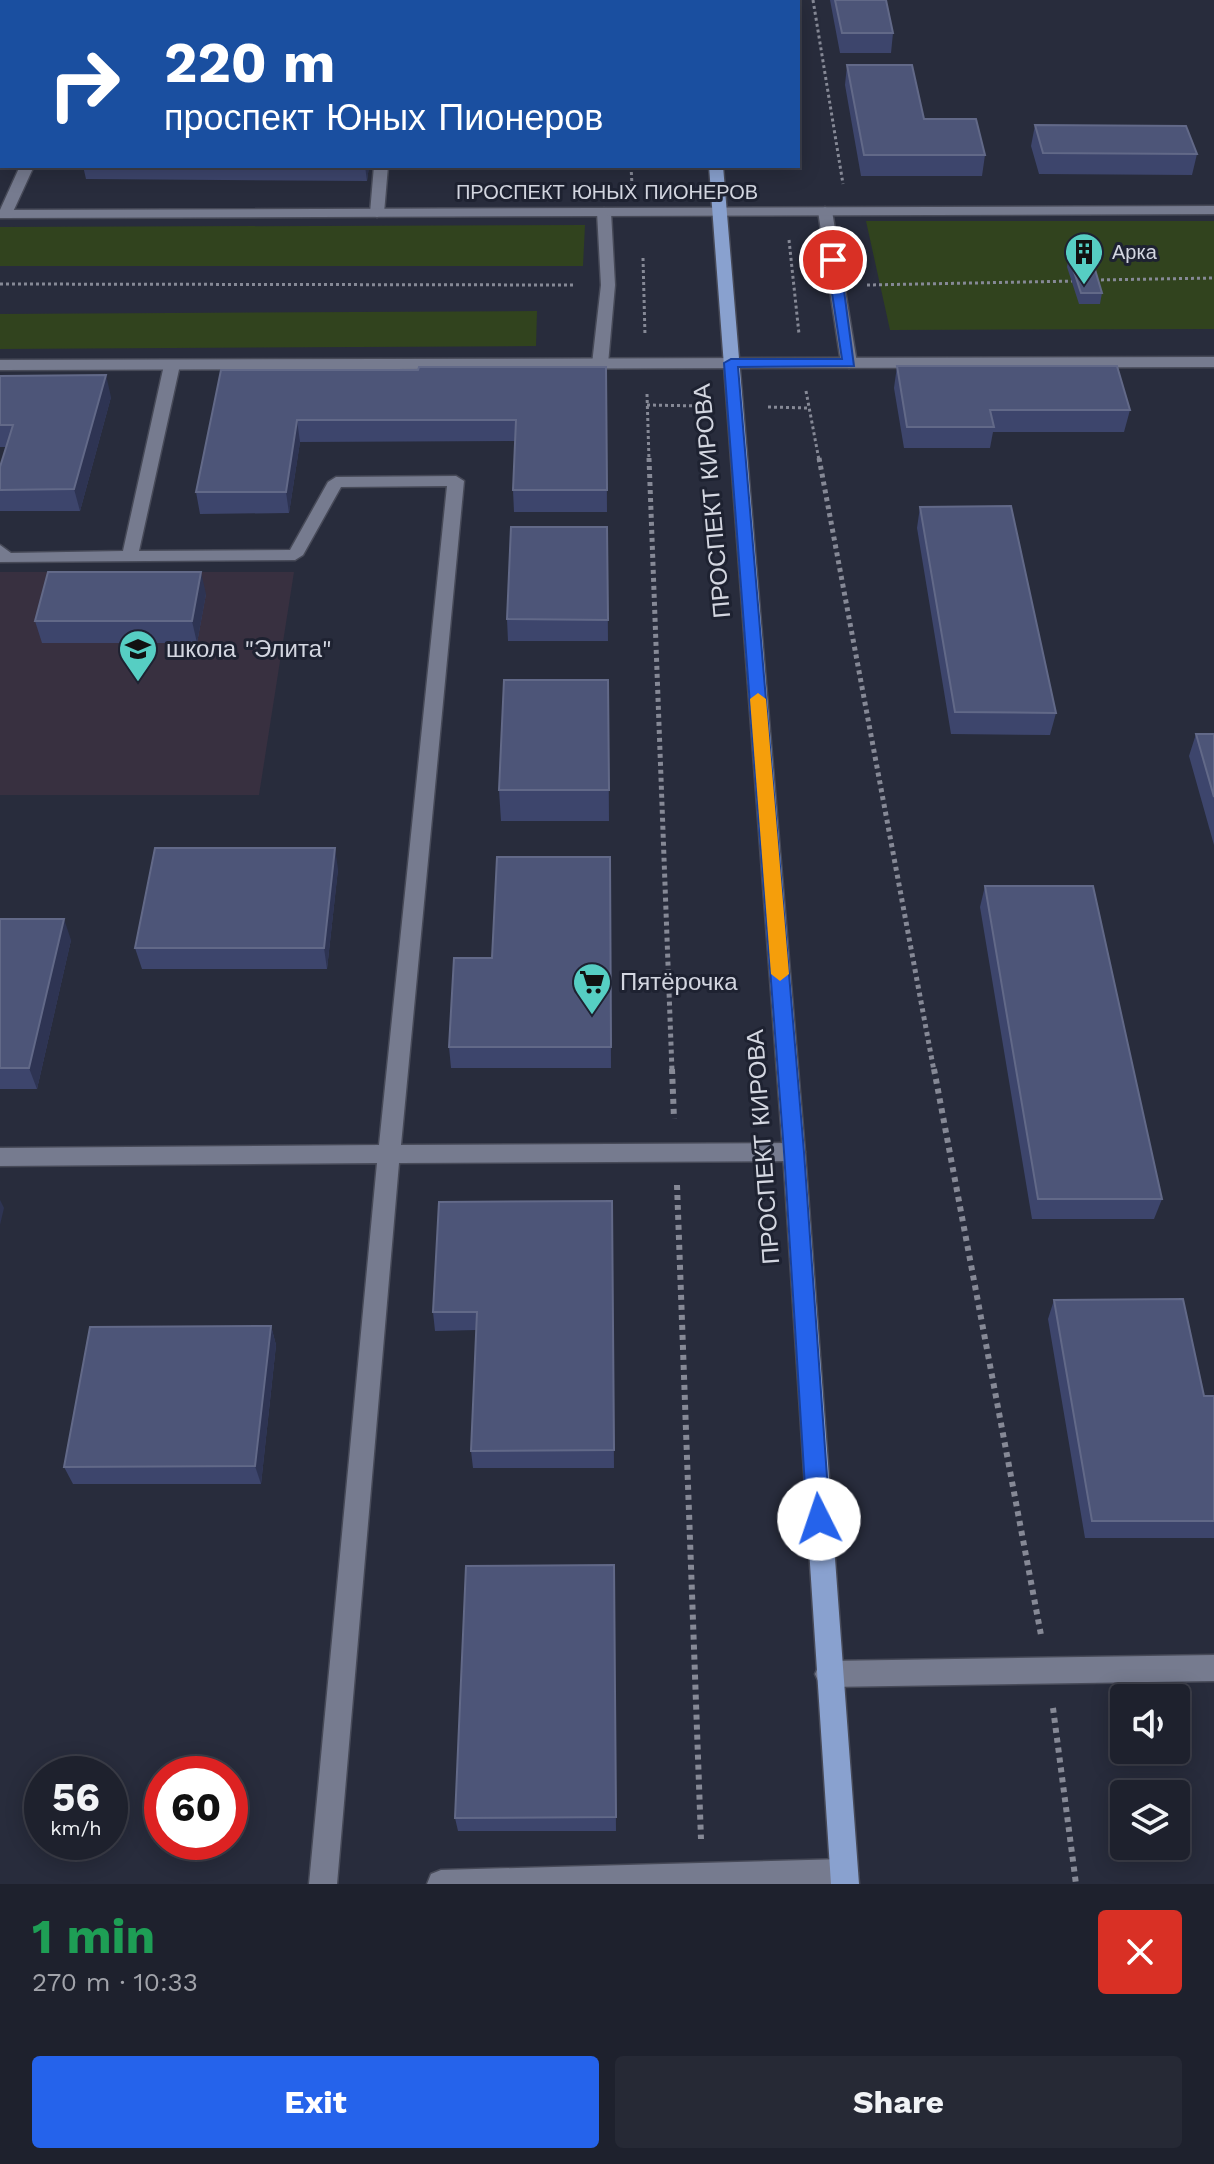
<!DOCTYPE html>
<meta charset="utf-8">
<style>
:root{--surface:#1e212d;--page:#262935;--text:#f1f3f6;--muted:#a1a3aa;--line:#3c3e49;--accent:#2563eb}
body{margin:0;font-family:"Work Sans",sans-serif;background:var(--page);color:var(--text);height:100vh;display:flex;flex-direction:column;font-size:30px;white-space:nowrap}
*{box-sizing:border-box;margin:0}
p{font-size:26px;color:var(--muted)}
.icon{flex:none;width:44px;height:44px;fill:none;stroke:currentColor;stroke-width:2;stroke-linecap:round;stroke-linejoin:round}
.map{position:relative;height:1884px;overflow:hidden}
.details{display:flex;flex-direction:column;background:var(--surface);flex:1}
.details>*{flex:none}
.top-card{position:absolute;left:0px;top:0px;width:800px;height:168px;box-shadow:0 4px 20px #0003,0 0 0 2px var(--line);background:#1a4fa0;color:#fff;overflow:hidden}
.controls{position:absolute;left:1110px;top:1684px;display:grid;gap:16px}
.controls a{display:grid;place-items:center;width:80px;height:80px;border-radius:8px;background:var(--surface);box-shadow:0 4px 20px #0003,0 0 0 2px var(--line);font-size:40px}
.speed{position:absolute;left:24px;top:1756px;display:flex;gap:16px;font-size:40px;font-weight:700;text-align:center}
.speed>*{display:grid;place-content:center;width:104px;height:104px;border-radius:50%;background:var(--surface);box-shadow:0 4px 20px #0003,0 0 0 2px var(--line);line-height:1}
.speed small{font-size:20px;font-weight:400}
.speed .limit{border:12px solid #d22;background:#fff;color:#111}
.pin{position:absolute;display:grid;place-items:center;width:68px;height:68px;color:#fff;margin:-34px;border:4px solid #fff;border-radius:50%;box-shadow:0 2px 8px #0007}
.me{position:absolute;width:88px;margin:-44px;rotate:356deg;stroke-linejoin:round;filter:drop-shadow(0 0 6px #0008)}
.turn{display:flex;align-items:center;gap:28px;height:168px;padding:0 32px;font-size:36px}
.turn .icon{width:104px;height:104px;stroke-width:2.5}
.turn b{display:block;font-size:56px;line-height:68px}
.round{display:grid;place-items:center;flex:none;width:84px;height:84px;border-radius:8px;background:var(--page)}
.headline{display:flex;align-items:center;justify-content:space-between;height:136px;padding:0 32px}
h1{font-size:48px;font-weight:700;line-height:60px;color:#1e9e55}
.primary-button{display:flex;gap:16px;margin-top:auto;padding:16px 32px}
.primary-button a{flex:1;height:92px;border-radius:8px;background:var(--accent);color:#fff;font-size:32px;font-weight:700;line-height:92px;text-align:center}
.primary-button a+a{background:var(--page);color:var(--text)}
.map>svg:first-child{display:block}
</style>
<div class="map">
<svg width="1214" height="1884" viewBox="0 0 1214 1884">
<rect width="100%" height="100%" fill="#282c3c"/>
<path fill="#383040" d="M 0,572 L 294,572 L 259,795 L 0,795 Z"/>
<path fill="#31431e" d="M 866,221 L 1214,221 L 1214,329 L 890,330 Z
M 585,225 L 583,266 L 0,266 L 0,227 Z
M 537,311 L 536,346 L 0,349 L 0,314 Z"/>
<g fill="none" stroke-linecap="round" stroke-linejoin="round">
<g stroke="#474a58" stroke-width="3">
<path id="service" d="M 122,0 L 134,0 L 135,2 L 123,2 Z
M 320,0 L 338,0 L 319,2 Z
M 20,166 L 34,166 L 12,214 L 0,217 L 0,210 Z
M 374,166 L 388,166 L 384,213 L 377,217 L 370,213 Z
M 172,360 L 180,365 L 139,551 L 290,550 L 328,482 L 336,477 L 456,476 L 464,481 L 401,1145 L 794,1143 L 802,1146 L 805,1152 L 802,1158 L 794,1161 L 399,1163 L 337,1884 L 309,1884 L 377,1163 L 0,1166 L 0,1148 L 379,1145 L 447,486 L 341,487 L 303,555 L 295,560 L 0,562 L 0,545 L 11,553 L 123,551 L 164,365 Z
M 844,1859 L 854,1863 L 858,1873 L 851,1884 L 427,1884 L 431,1874 L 441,1870 Z"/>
</g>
<g stroke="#474a58" stroke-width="3">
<path id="minor" d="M 825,207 L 832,211 L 857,363 L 849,368 L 841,363 L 818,211 Z
M 604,208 L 611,212 L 615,285 L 608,364 L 600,369 L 592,364 L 601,285 L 597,212 Z
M 1214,1655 L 1214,1681 L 828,1687 L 819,1683 L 815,1674 L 819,1665 L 828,1661 Z"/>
</g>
<g stroke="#474a58" stroke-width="3">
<path id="tertiary" d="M 1214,206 L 1214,214 L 0,218 L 0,210 Z
M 1214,357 L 1214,367 L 0,370 L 0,360 Z"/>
</g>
<g stroke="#474a58" stroke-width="3">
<path id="primary" d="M 697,0 L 709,0 L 709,2 L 697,2 Z
M 709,166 L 723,166 L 805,1152 L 859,1884 L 831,1884 L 783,1152 Z"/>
</g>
<path stroke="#868996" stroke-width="3" stroke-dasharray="3 3" stroke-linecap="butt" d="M 813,0 L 843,184
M 631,166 L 632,185
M 789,240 L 799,334
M 643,258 L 645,336
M 1095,280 L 1214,278
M 0,284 L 575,285
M 867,285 L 1077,281
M 806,391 L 819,460
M 647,394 L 649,460
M 647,405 L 702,406
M 768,407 L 809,408"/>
<path stroke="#868996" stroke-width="5" stroke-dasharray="4 4" stroke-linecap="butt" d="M 649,458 L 672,1071
M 819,458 L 934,1071"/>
<path stroke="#868996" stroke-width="6" stroke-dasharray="5 5" stroke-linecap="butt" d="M 672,1069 L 674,1119
M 934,1069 L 1041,1635
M 677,1185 L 701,1839
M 1053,1708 L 1076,1884"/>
<use href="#service" fill="#767b8f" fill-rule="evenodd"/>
<use href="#minor" fill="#767b8f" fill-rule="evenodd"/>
<use href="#tertiary" fill="#767b8f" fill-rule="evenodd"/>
<use href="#primary" fill="#89a1cf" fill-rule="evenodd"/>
</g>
<path fill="#3d456c" d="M 830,0 L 886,0 L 893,33 L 891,53 L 840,53 Z
M 847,65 L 924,119 L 985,155 L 982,176 L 861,176 L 845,85 Z
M 1035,125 L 1197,154 L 1192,175 L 1039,174 L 1031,146 Z
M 83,166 L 369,166 L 367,181 L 86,179 Z
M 1069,256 L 1102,293 L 1100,304 L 1079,304 L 1067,267 Z
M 897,366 L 1130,410 L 1124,432 L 993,432 L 990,448 L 904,448 L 894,388 Z
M 606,367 L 607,512 L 514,512 L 513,490 L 515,441 L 300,442 L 289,513 L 200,514 L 196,492 L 221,370 L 418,370 Z
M 0,376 L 111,397 L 80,511 L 0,511 L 0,467 L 6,447 L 0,447 Z
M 920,507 L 1056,713 L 1050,735 L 951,734 L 917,528 Z
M 607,527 L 608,641 L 508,641 L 507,619 Z
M 206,594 L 197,643 L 42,643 L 35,621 Z
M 608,680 L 609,821 L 501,821 L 499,790 Z
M 1196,734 L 1214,734 L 1214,845 L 1189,756 Z
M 610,857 L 611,1068 L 451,1068 L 449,1047 L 492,958 Z
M 338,869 L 327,969 L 142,969 L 135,948 Z
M 985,886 L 1162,1199 L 1154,1219 L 1032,1219 L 980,907 Z
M 0,919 L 71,940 L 37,1089 L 0,1089 Z
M 612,1201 L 614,1468 L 473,1468 L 471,1451 L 476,1330 L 435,1331 L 433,1312 Z
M 1054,1300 L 1204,1396 L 1214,1396 L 1214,1538 L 1085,1538 L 1048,1319 Z
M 271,1326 L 276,1345 L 261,1484 L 73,1484 L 64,1467 Z
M 614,1565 L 616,1831 L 458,1831 L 455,1818 Z"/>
<path fill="#2e3453" d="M 79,0 L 92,0 L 92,2 L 78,2 Z
M 2,97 L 2,129 L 0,133 L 0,101 Z
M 365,166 L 369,166 L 367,181 Z
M 106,375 L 111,397 L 80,511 L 74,489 Z
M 297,420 L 300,442 L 289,513 L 286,492 Z
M 201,572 L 206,594 L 197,643 L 192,621 Z
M 335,848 L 338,869 L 327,969 L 324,948 Z
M 64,919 L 71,940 L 37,1089 L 29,1068 Z
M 0,1200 L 4,1208 L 0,1225 Z
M 271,1326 L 276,1345 L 261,1484 L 255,1466 Z"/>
<path fill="#4d5578" stroke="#626988" stroke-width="2" d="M 13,0 L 79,0 L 78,2 L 12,2 Z
M 343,0 L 464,0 L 464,2 L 475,2 L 343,2 Z
M 835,0 L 886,0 L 893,33 L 842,33 Z
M 847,65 L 912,65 L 924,119 L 976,119 L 985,155 L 864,155 Z
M 1035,125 L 1186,126 L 1197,154 L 1043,153 Z
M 1069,256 L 1091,256 L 1102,293 L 1081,293 Z
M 897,366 L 1117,366 L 1130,410 L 990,410 L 994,427 L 907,427 Z
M 419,367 L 606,367 L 607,490 L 513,490 L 516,420 L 297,420 L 286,492 L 196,492 L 221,370 L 418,370 Z
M 106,375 L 74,489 L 0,490 L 0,467 L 13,425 L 0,425 L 0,376 Z
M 1011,506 L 1056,713 L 955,712 L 920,507 Z
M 511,527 L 607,527 L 608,620 L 507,619 Z
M 48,572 L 201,572 L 192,621 L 35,621 Z
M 504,680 L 608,680 L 609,790 L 499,790 Z
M 1196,734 L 1214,734 L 1214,797 Z
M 155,848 L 335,848 L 324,948 L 135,948 Z
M 497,857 L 610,857 L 611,1047 L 449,1047 L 454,958 L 492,958 Z
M 985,886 L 1093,886 L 1162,1199 L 1038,1199 Z
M 0,919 L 64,919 L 29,1068 L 0,1068 Z
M 612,1201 L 614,1450 L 471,1451 L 477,1312 L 433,1312 L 439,1202 Z
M 1183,1299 L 1204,1396 L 1214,1396 L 1214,1521 L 1092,1521 L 1054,1300 Z
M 271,1326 L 255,1466 L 64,1467 L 90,1327 Z
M 614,1565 L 616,1817 L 455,1818 L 466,1566 Z"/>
<path fill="#2563eb" stroke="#184099" stroke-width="2" d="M 833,257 L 840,260 L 854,366 L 738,367 L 804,1152 L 830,1519 L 827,1526 L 819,1529 L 811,1526 L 807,1519 L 784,1152 L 724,363 L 731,359 L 842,359 L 827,260 Z"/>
<path fill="#f59e0b" d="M 758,693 L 766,699 L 789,974 L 780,981 L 771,974 L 750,699 Z"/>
<defs>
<g id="building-pin" transform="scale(2)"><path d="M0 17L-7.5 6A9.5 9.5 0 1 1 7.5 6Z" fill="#56cec3" stroke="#1e2231"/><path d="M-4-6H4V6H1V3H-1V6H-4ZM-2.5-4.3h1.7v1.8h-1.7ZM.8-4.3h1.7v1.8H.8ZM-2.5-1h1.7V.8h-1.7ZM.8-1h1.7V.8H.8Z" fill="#111"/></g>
<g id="school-pin" transform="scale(2)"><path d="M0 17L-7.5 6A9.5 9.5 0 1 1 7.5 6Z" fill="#56cec3" stroke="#1e2231"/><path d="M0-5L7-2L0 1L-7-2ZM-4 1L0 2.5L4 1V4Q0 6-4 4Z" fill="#111"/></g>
<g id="supermarket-pin" transform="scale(2)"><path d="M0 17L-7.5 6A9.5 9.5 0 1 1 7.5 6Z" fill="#56cec3" stroke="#1e2231"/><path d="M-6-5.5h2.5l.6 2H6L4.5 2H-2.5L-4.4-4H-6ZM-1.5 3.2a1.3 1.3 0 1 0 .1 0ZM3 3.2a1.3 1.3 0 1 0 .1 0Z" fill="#111"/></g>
</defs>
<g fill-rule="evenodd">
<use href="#building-pin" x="1084" y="252"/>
<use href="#school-pin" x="138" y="649"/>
<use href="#supermarket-pin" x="592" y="982"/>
</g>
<g text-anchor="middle" stroke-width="6" stroke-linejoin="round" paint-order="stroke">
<g font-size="20" fill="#d3d6e0" stroke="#1e2231">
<text x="607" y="199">ПРОСПЕКТ ЮНЫХ ПИОНЕРОВ</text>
</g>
<g font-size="20" fill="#d3d6e0" stroke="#1e2231" text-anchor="start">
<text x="1112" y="259">Арка</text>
</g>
<g font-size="24" fill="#d3d6e0" stroke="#1e2231">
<text transform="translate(712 501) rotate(-95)" y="8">ПРОСПЕКТ КИРОВА</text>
<text transform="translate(763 1147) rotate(-94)" y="8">ПРОСПЕКТ КИРОВА</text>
</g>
<g font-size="24" fill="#d3d6e0" stroke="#1e2231" text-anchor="start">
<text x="166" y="657">школа "Элита"</text>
<text x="620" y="990">Пятёрочка</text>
</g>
</g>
</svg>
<div class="controls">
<a><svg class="icon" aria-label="sound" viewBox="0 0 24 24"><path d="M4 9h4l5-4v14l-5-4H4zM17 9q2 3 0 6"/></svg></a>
<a><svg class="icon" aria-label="layers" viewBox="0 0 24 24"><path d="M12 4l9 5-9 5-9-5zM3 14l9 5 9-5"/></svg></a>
</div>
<div class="speed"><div>56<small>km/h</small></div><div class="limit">60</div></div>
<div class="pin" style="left:833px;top:260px;background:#d93025"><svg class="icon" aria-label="arrive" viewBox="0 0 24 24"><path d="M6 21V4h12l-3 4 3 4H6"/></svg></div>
<svg class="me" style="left:819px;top:1519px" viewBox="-20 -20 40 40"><circle r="19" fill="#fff"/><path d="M0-13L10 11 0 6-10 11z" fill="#2563eb"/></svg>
<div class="top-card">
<div class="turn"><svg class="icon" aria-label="right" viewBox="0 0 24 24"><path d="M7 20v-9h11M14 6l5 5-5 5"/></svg><div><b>220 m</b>проспект Юных Пионеров</div></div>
</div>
</div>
<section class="details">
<div class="headline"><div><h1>1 min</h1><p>270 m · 10:33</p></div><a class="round" style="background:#d93025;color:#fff"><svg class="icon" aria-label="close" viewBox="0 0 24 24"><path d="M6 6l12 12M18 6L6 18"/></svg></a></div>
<div class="primary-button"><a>Exit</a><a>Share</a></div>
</section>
